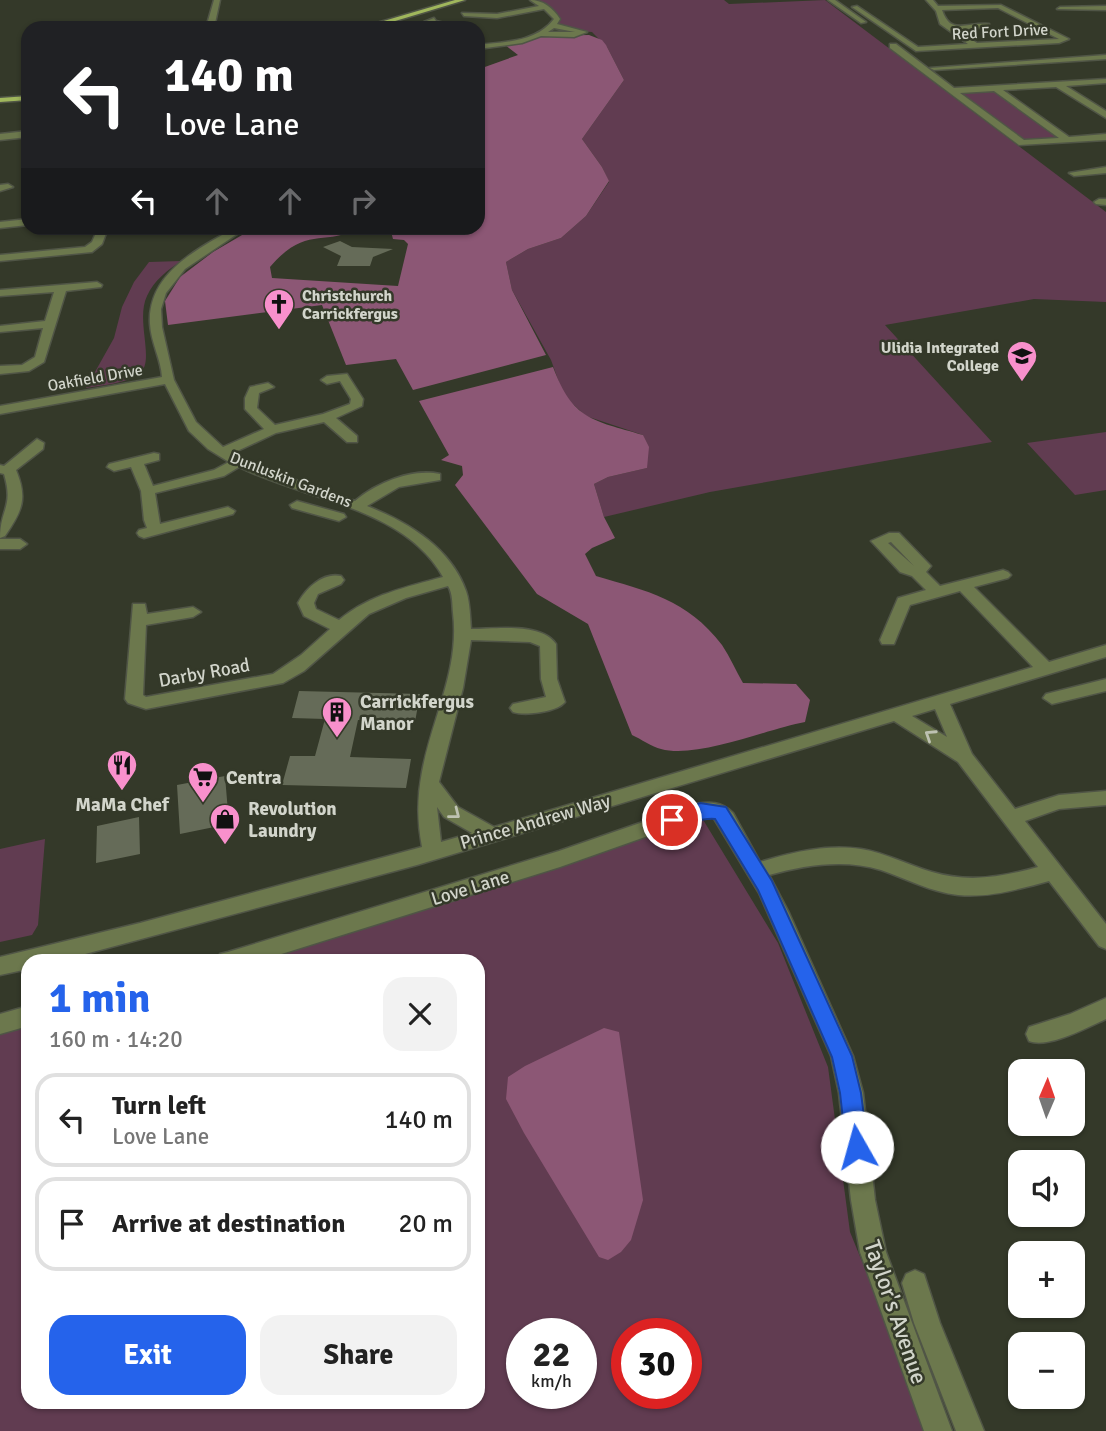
<!DOCTYPE html>
<meta charset="utf-8">
<style>
:root{--surface:#fff;--page:#f2f2f2;--text:#222;--muted:#767676;--line:#e0e0e0;--accent:#2563eb}
body{margin:0;font-family:Signika,sans-serif;background:var(--page);color:var(--text);height:100vh;display:flex;flex-direction:column;font-size:26px;white-space:nowrap}
*{box-sizing:border-box;margin:0}
p{font-size:23px;color:var(--muted)}
.icon{flex:none;width:38px;height:38px;fill:none;stroke:currentColor;stroke-width:2;stroke-linecap:round;stroke-linejoin:round}
.map{position:relative;flex:1;overflow:hidden}
.panel{position:absolute;left:21px;top:954px;width:464px;height:455px;display:flex;flex-direction:column;background:var(--surface);border-radius:21px;box-shadow:0 2px 5px #0004}
.panel>*{flex:none}
.guide{position:absolute;left:21px;top:21px;width:464px;height:214px;border-radius:21px;box-shadow:0 2px 5px #0004;background:#202124;color:#fff;overflow:hidden}
.needle{width:46px;rotate:2deg}
.tools{position:absolute;left:1008px;top:1059px;display:grid;gap:14px}
.tools a{display:grid;place-items:center;width:77px;height:77px;border-radius:14px;background:var(--surface);box-shadow:0 2px 5px #0004;font-size:35px}
.speed{position:absolute;left:506px;top:1318px;display:flex;gap:14px;font-size:35px;font-weight:700;text-align:center}
.speed>*{display:grid;place-content:center;width:91px;height:91px;border-radius:50%;background:var(--surface);box-shadow:0 2px 5px #0004;line-height:1}
.speed small{font-size:18px;font-weight:400}
.speed .limit{border:10px solid #d22;background:#fff;color:#111}
.pin{position:absolute;display:grid;place-items:center;width:60px;height:60px;color:#fff;margin:-30px;border:4px solid #fff;border-radius:50%;box-shadow:0 2px 7px #0007}
.me{position:absolute;width:77px;margin:-38px;rotate:353deg;stroke-linejoin:round;filter:drop-shadow(0 0 5px #0008)}
.turn{display:flex;align-items:center;gap:24px;height:147px;padding:0 28px;font-size:32px}
.turn .icon{width:91px;height:91px;stroke-width:2.5}
.turn b{display:block;font-size:49px;line-height:60px}
.lanes{display:flex;align-items:center;height:66px;padding:0 28px;background:#0003;justify-content:center;gap:35px;direction:ltr}
.lanes .off{opacity:.35}
.round{display:grid;place-items:center;flex:none;width:74px;height:74px;border-radius:21px;background:var(--page)}
.head{display:flex;align-items:center;justify-content:space-between;height:119px;padding:0 28px}
h1{font-size:42px;font-weight:700;line-height:52px;color:var(--accent)}
.action{display:flex;gap:14px;margin-top:auto;padding:14px 28px}
.action a{flex:1;height:80px;border-radius:21px;background:var(--accent);color:#fff;font-size:28px;font-weight:700;line-height:80px;text-align:center}
.action a+a{background:var(--page);color:var(--text)}
ul{padding:0;list-style:none}
li{display:flex;align-items:center;gap:21px;height:94px;margin:0 14px 10px;padding:0 14px;border:4px solid var(--line);border-radius:21px}
li div{flex:1}
li b{display:block;font-size:26px}
li em{font-style:normal}
.map>svg:first-child{display:block}
</style>
<div class="map">
<svg width="1106" height="1431" viewBox="0 0 1106 1431">
<rect width="100%" height="100%" fill="#343929"/>
<path fill="#613c51" fill-rule="evenodd" d="M 533,0 L 724,0 L 729,4 L 825,0 L 1106,212 L 1106,302 L 1034,299 L 885,325 L 992,442 L 710,492 L 604,517 L 594,484 L 608,477 L 647,468 L 643,435 L 586,416 L 564,396 L 551,360 L 512,290 L 506,262 L 528,249 L 561,238 L 586,216 L 609,182 L 602,167 L 582,139 L 624,80 L 607,47 L 592,32 L 578,31 L 556,23 L 556,15 Z
M 995,88 L 1068,140 L 1022,143 L 951,91 Z
M 181,261 C 168,270 154,280 147,296 C 135,321 156,362 139,374 C 125,384 102,385 86,388 L 114,338 L 122,307 L 134,282 L 149,262 Z
M 1106,432 L 1106,490 L 1075,495 L 1027,443 Z
M 702,818 L 778,943 L 828,1067 L 850,1232 L 931,1431 L 0,1431 L 0,1031 L 28,1022 L 28,1402 L 478,1402 L 478,961 L 231,961 ZM 522,1334 L 581,1334 L 581,1393 L 522,1393 ZM 626,1334 L 686,1334 L 686,1393 L 626,1393 Z
M 45,839 L 38,925 L 32,935 L 0,942 L 0,849 Z"/>
<path fill="#8c5775" d="M 589,35 L 602,40 L 606,45 L 624,80 L 582,139 L 602,167 L 609,181 L 586,216 L 561,238 L 528,249 L 506,262 L 512,290 L 546,355 L 413,390 L 396,359 L 346,365 L 322,305 L 168,325 L 165,301 L 180,277 L 213,252 L 254,228 L 361,228 C 322,247 306,225 270,267 L 272,278 L 398,286 L 408,244 L 404,240 L 393,239 L 390,228 L 402,228 L 404,230 L 478,228 L 478,81 L 482,68 L 518,55 L 505,45 L 542,36 Z
M 553,367 C 573,420 592,420 643,435 L 649,447 L 647,468 L 608,477 L 594,484 L 604,517 L 615,538 L 592,548 L 585,554 L 596,576 C 647,591 687,599 722,645 C 730,657 736,671 743,683 L 796,684 L 810,700 L 805,722 C 767,729 697,759 661,749 C 652,747 641,739 632,735 L 588,624 L 537,594 L 455,485 L 463,475 L 462,466 L 441,460 L 449,455 L 419,401 Z
M 604,1028 L 619,1032 L 643,1200 L 631,1240 L 621,1252 L 608,1260 L 599,1257 L 524,1133 L 506,1099 L 508,1077 L 525,1066 Z"/>
<path fill="#656b58" d="M 340,241 L 352,247 L 393,249 L 373,257 L 370,266 L 337,266 L 341,256 L 323,247 Z
M 299,691 L 420,694 L 415,722 L 358,720 L 350,757 L 411,759 L 406,788 L 282,785 L 290,756 L 315,756 L 325,719 L 292,718 Z
M 225,776 L 229,824 L 180,834 L 177,785 Z
M 139,817 L 140,854 L 96,863 L 97,826 Z"/>
<g fill="none" stroke-linecap="round" stroke-linejoin="round">
<g stroke="#505546" stroke-width="3">
<path id="minor" d="M 214,0 L 220,0 L 214,28 L 206,28 Z
M 530,0 C 543,0 553,8 560,19 L 557,24 L 587,32 L 574,37 L 541,36 L 522,43 L 478,49 L 478,45 C 504,42 537,42 554,19 L 544,9 L 497,18 L 464,16 L 462,13 L 497,14 L 539,6 ZM 554,28 L 575,32 L 548,32 Z
M 828,0 L 835,0 L 866,22 L 861,23 Z
M 926,0 L 933,0 L 938,6 L 1001,5 L 1069,39 L 1059,43 L 916,51 L 852,7 L 857,6 L 918,47 L 968,44 L 940,24 L 936,11 ZM 998,8 L 1059,39 L 977,43 L 956,30 L 987,27 L 989,24 C 966,22 951,36 942,10 Z
M 1106,6 L 1106,10 L 1057,9 L 1060,7 Z
M 434,18 L 436,21 L 448,24 L 449,28 L 424,22 Z
M 890,44 L 896,44 L 954,88 L 1106,79 L 1106,83 L 1066,86 L 1106,111 L 1106,118 L 1056,87 L 1003,90 L 1069,137 L 1106,134 L 1106,140 L 1019,145 L 890,48 ZM 994,91 L 1059,138 L 1024,140 L 960,93 Z
M 1106,55 L 1106,59 L 934,70 L 930,68 Z
M 28,131 L 28,137 L 0,140 L 0,134 Z
M 1106,167 L 1106,173 L 1074,176 L 1069,173 Z
M 0,185 L 8,184 L 13,187 L 0,191 Z
M 1099,199 L 1106,199 L 1106,205 L 1096,204 L 1094,202 Z
M 28,219 L 28,225 L 0,228 L 0,222 Z
M 98,228 L 108,228 L 102,244 L 92,252 L 0,261 L 0,255 L 85,247 L 92,242 Z
M 235,228 L 246,228 L 185,269 L 166,293 L 161,309 L 162,327 L 174,380 L 196,422 L 223,447 L 264,429 L 245,409 L 245,398 L 250,387 L 268,383 L 274,387 L 259,393 L 257,408 L 275,425 L 323,414 L 350,404 L 351,399 L 340,381 L 327,384 L 321,380 L 327,376 L 347,374 L 363,399 L 362,406 L 336,418 L 357,436 L 357,442 L 347,442 L 324,422 L 276,433 L 233,453 L 262,468 L 355,501 C 376,483 412,468 440,474 L 440,480 L 399,487 L 367,506 C 408,522 451,548 466,591 C 470,602 470,617 471,629 C 495,629 541,622 556,644 L 557,679 L 565,702 C 557,712 525,716 513,712 L 510,708 L 513,704 L 546,697 L 541,679 L 540,646 L 530,642 L 471,640 L 463,688 L 439,782 L 458,807 L 494,827 L 1033,667 L 960,591 L 910,605 L 894,644 L 882,644 L 880,640 L 898,598 L 926,590 L 912,576 L 900,572 L 871,541 L 889,533 L 899,533 L 928,563 L 931,566 L 926,572 L 940,586 L 1003,570 L 1008,572 L 1011,575 L 1008,578 L 974,587 L 1049,662 L 1106,645 L 1106,657 L 950,704 L 972,754 L 1015,809 L 1059,795 L 1106,791 L 1106,805 L 1059,809 L 1025,821 L 1106,924 L 1106,949 L 1099,946 L 1049,881 C 1019,889 990,898 958,895 C 931,892 907,879 881,870 C 844,859 806,865 769,875 L 789,913 L 853,1056 L 863,1093 L 875,1200 L 886,1252 L 952,1431 L 924,1431 L 860,1252 L 851,1200 L 839,1093 L 831,1056 L 759,893 L 713,817 L 696,819 L 560,867 L 259,961 L 217,961 L 220,954 L 228,952 L 559,851 L 695,804 C 710,802 721,801 733,813 L 760,862 C 792,852 827,844 861,849 C 886,853 908,865 932,872 C 969,883 1002,877 1038,867 L 958,762 L 894,721 L 417,865 L 59,961 L 28,961 L 28,969 L 0,975 L 0,957 L 140,923 L 422,847 C 417,821 417,798 422,772 C 432,718 460,669 453,613 C 452,604 453,594 448,586 L 406,598 L 369,614 L 304,671 L 283,683 L 146,709 L 128,703 L 125,699 L 133,604 L 145,604 L 147,614 L 193,607 L 201,612 L 193,617 L 146,625 L 143,695 L 146,697 L 273,674 L 301,655 L 330,629 L 304,616 L 298,603 C 306,588 323,572 341,576 L 344,580 L 341,584 L 318,594 L 314,603 L 316,609 L 339,620 C 369,595 406,587 443,577 C 404,507 305,500 239,467 L 224,476 L 155,493 L 160,524 L 228,507 L 235,511 L 233,514 L 144,538 L 139,536 L 137,533 L 139,530 L 147,528 L 144,520 L 141,491 L 131,467 L 114,471 L 107,467 L 109,464 L 154,453 L 159,454 L 159,460 L 144,464 L 153,486 L 214,470 L 229,462 L 208,449 L 189,431 L 165,384 L 0,414 L 0,406 L 162,377 C 161,359 151,343 150,324 C 147,274 197,249 235,228 ZM 891,542 L 914,566 L 888,543 ZM 935,709 L 947,737 L 912,716 ZM 437,807 L 444,817 L 472,833 L 441,842 Z
M 97,282 L 102,285 L 101,287 L 66,291 L 44,362 L 29,371 L 0,374 L 0,366 L 22,365 L 35,357 L 43,328 L 0,332 L 0,326 L 45,321 L 54,292 L 0,296 L 0,290 Z
M 37,439 L 44,443 L 43,449 L 16,470 C 28,499 22,511 5,536 L 0,538 C 0,509 14,507 4,474 L 0,473 L 0,465 L 4,466 Z
M 297,501 L 344,514 L 346,517 L 339,521 L 292,508 L 290,505 Z
M 0,539 L 20,539 L 27,544 L 20,549 L 0,549 Z
M 1106,679 L 1106,691 L 1052,704 L 1043,698 L 1046,694 Z
M 1106,998 L 1106,1019 C 1088,1027 1048,1049 1029,1041 L 1026,1034 L 1029,1027 L 1070,1014 Z
M 28,1006 L 28,1026 L 0,1034 L 0,1014 Z
M 915,1270 L 924,1274 L 940,1323 L 984,1431 L 956,1431 L 914,1323 L 902,1283 L 906,1274 Z"/>
</g>
<g stroke="#505546" stroke-width="3">
<path id="major" d="M 455,0 L 465,0 L 372,28 L 360,28 Z
M 28,96 L 28,100 L 0,102 L 0,98 Z"/>
</g>
<use href="#minor" fill="#6c784d" fill-rule="evenodd"/>
<use href="#major" fill="#a0b75c" fill-rule="evenodd"/>
</g>
<defs><path id="oneway-chevron" d="M-2-3.5L2.5 0L-2 3.5" fill="none" stroke-width="1.6" stroke-linecap="round" stroke-linejoin="round" transform="scale(1.75)"/></defs>
<g stroke="#bec2b2">
<use href="#oneway-chevron" transform="translate(930 735) rotate(-147)"/>
<use href="#oneway-chevron" transform="translate(455 814) rotate(38)"/>
</g>
<path fill="#2563eb" stroke="#184099" stroke-width="2" d="M 700,803 L 726,807 L 772,881 L 852,1056 L 861,1093 L 868,1147 L 865,1155 L 857,1158 L 849,1155 L 846,1147 L 840,1093 L 832,1057 L 758,890 L 715,819 C 698,817 678,829 666,825 L 664,820 L 666,815 Z"/>
<defs>
<g id="church-pin" transform="scale(1.575)"><path d="M0 17L-7.5 6A9.5 9.5 0 1 1 7.5 6Z" fill="#f890cc" stroke="#343929"/><path d="M-1.2-6h2.4v3.5h3.3v2.4h-3.3V6h-2.4V-.1h-3.3v-2.4h3.3Z" fill="#111"/></g>
<g id="university-pin" transform="scale(1.575)"><path d="M0 17L-7.5 6A9.5 9.5 0 1 1 7.5 6Z" fill="#f890cc" stroke="#343929"/><path d="M0-5L7-2L0 1L-7-2ZM-4 1L0 2.5L4 1V4Q0 6-4 4Z" fill="#111"/></g>
<g id="building-pin" transform="scale(1.575)"><path d="M0 17L-7.5 6A9.5 9.5 0 1 1 7.5 6Z" fill="#f890cc" stroke="#343929"/><path d="M-4-6H4V6H1V3H-1V6H-4ZM-2.5-4.3h1.7v1.8h-1.7ZM.8-4.3h1.7v1.8H.8ZM-2.5-1h1.7V.8h-1.7ZM.8-1h1.7V.8H.8Z" fill="#111"/></g>
<g id="restaurant-pin" transform="scale(1.575)"><path d="M0 17L-7.5 6A9.5 9.5 0 1 1 7.5 6Z" fill="#f890cc" stroke="#343929"/><path d="M-5-6h1v4h1v-4h1v4h1v-4h1v5L-1.5 .5V6h-2V.5L-5-1ZM5-6V6H3V1.5H1.5Q1.5-4 5-6Z" fill="#111"/></g>
<g id="supermarket-pin" transform="scale(1.575)"><path d="M0 17L-7.5 6A9.5 9.5 0 1 1 7.5 6Z" fill="#f890cc" stroke="#343929"/><path d="M-6-5.5h2.5l.6 2H6L4.5 2H-2.5L-4.4-4H-6ZM-1.5 3.2a1.3 1.3 0 1 0 .1 0ZM3 3.2a1.3 1.3 0 1 0 .1 0Z" fill="#111"/></g>
<g id="shop-pin" transform="scale(1.575)"><path d="M0 17L-7.5 6A9.5 9.5 0 1 1 7.5 6Z" fill="#f890cc" stroke="#343929"/><path d="M-5-2.5h2.3a2.7 3.5 0 0 1 5.4 0H5L5.5 6h-11ZM-1.5-2.5h3a1.5 2.3 0 0 0-3 0Z" fill="#111"/></g>
</defs>
<g fill-rule="evenodd">
<use href="#church-pin" x="279" y="304"/>
<use href="#university-pin" x="1022" y="356"/>
<use href="#building-pin" x="337" y="712"/>
<use href="#restaurant-pin" x="122" y="765"/>
<use href="#supermarket-pin" x="203" y="777"/>
<use href="#shop-pin" x="225" y="819"/>
</g>
<g text-anchor="middle" stroke-width="5" stroke-linejoin="round" paint-order="stroke">
<g font-size="16" fill="#d2d5cb" stroke="#343929">
<text transform="translate(1000 31) rotate(-3)" y="6">Red Fort Drive</text>
<text transform="translate(95 377) rotate(-10)" y="6">Oakfield Drive</text>
<text transform="translate(291 479) rotate(21)" y="6">Dunluskin Gardens</text>
</g>
<g font-size="16" font-weight="bold" fill="#d2d5cb" stroke="#343929" text-anchor="start">
<text x="302" y="301">Christchurch<tspan x="302" dy="18">Carrickfergus</tspan></text>
<text x="999" y="353" text-anchor="end">Ulidia Integrated<tspan x="999" dy="18">College</tspan></text>
</g>
<g font-size="19" fill="#d2d5cb" stroke="#343929">
<text transform="translate(204 672) rotate(-10)" y="7">Darby Road</text>
<text transform="translate(535 821) rotate(-16)" y="7">Prince Andrew Way</text>
<text transform="translate(470 887) rotate(-17)" y="7">Love Lane</text>
</g>
<g font-size="19" font-weight="bold" fill="#d2d5cb" stroke="#343929" text-anchor="start">
<text x="360" y="708">Carrickfergus<tspan x="360" dy="22">Manor</tspan></text>
<text x="226" y="784">Centra</text>
<text x="122" y="811" text-anchor="middle">MaMa Chef</text>
<text x="248" y="815">Revolution<tspan x="248" dy="22">Laundry</tspan></text>
</g>
<g font-size="23" fill="#d2d5cb" stroke="#343929">
<text transform="translate(896 1312) rotate(71)" y="8">Taylor's Avenue</text>
</g>
</g>
</svg>
<div class="tools">
<a><svg class="needle" viewBox="-14 -14 28 28"><path d="M0-13l5 13h-10z" fill="#e53935"/><path d="M0 13l5-13h-10z" fill="#767676"/></svg></a>
<a><svg class="icon" aria-label="sound" viewBox="0 0 24 24"><path d="M4 9h4l5-4v14l-5-4H4zM17 9q2 3 0 6"/></svg></a>
<a>+</a>
<a>−</a>
</div>
<div class="speed"><div>22<small>km/h</small></div><div class="limit">30</div></div>
<div class="pin" style="left:672px;top:820px;background:#d93025"><svg class="icon" aria-label="arrive" viewBox="0 0 24 24"><path d="M6 21V4h12l-3 4 3 4H6"/></svg></div>
<svg class="me" style="left:857px;top:1147px" viewBox="-20 -20 40 40"><circle r="19" fill="#fff"/><path d="M0-13L10 11 0 6-10 11z" fill="#2563eb"/></svg>
<div class="guide">
<div class="turn"><svg class="icon" aria-label="left" viewBox="0 0 24 24"><path d="M17 20v-9H6M10 6l-5 5 5 5"/></svg><div><b>140 m</b>Love Lane</div></div>
<div class="lanes"><svg class="icon" aria-label="left" viewBox="0 0 24 24"><path d="M17 20v-9H6M10 6l-5 5 5 5"/></svg><svg class="icon off" aria-label="ahead" viewBox="0 0 24 24"><path d="M12 20V5M6 11l6-6 6 6"/></svg><svg class="icon off" aria-label="ahead" viewBox="0 0 24 24"><path d="M12 20V5M6 11l6-6 6 6"/></svg><svg class="icon off" aria-label="right" viewBox="0 0 24 24"><path d="M7 20v-9h11M14 6l5 5-5 5"/></svg></div>
</div>
<section class="panel">
<div class="head"><div><h1>1 min</h1><p>160 m · 14:20</p></div><a class="round"><svg class="icon" aria-label="close" viewBox="0 0 24 24"><path d="M6 6l12 12M18 6L6 18"/></svg></a></div>
<ul>
<li><svg class="icon" aria-label="left" viewBox="0 0 24 24"><path d="M17 20v-9H6M10 6l-5 5 5 5"/></svg><div><b>Turn left</b><p>Love Lane</p></div><em>140 m</em></li>
<li><svg class="icon" aria-label="arrive" viewBox="0 0 24 24"><path d="M6 21V4h12l-3 4 3 4H6"/></svg><div><b>Arrive at destination</b></div><em>20 m</em></li>
</ul>
<div class="action"><a>Exit</a><a>Share</a></div>
</section>
</div>
